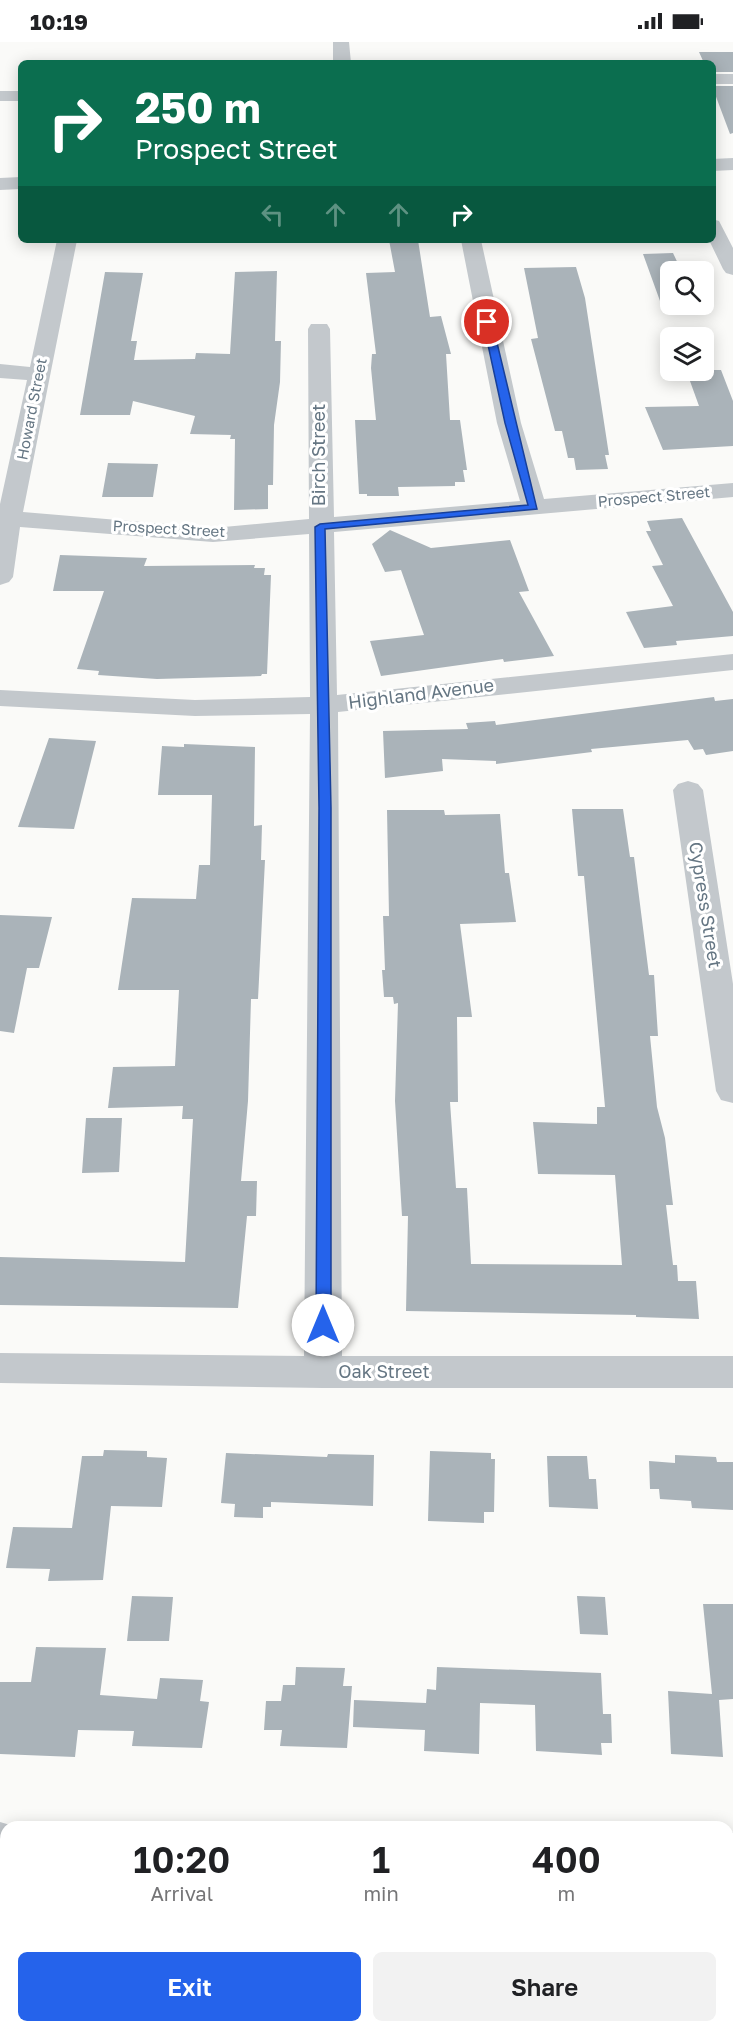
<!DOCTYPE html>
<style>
:root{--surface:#fff;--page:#f2f2f2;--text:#202124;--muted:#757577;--accent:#2563eb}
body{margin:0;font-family:"Golos Text",sans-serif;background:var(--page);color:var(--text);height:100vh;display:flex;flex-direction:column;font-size:22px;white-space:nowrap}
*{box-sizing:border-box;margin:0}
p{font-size:20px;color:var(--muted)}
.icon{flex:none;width:33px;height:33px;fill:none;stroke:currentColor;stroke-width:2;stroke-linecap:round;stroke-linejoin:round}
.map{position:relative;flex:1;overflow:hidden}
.side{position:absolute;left:0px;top:1779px;width:734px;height:212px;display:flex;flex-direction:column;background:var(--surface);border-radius:18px 18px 0 0;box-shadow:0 3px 15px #0003}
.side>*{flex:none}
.banner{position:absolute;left:18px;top:18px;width:698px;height:183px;border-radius:9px;box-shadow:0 3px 15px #0003;background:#0b6e4f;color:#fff;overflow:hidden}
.buttons{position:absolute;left:660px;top:219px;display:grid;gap:12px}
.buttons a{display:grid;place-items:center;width:54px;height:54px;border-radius:9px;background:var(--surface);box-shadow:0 3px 15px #0003;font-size:30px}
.pin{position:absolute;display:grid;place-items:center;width:51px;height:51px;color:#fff;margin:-26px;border:3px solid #fff;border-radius:50%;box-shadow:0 2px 6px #0007}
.me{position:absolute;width:66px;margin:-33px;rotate:0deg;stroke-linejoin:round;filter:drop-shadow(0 0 4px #0008)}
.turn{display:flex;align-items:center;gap:21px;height:126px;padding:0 18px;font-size:27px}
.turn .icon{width:78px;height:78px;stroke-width:2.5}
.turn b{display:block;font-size:42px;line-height:51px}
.lanes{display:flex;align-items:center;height:57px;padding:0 18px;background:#0003;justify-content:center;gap:30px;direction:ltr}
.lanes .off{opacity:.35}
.eta{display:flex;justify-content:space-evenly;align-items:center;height:102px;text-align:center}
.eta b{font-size:36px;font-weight:600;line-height:42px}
.button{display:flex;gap:12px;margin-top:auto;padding:12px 18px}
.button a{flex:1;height:69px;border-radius:9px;background:var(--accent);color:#fff;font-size:24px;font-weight:600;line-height:69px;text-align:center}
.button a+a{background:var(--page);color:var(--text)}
.status{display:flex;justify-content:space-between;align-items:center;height:42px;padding:0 30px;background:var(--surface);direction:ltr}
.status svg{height:16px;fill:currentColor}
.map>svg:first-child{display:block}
</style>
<div class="status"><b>10:19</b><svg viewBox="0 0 49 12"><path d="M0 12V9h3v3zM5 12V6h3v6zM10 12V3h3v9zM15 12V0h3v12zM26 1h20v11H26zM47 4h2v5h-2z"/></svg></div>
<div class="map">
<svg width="733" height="1990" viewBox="0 0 733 1990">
<rect width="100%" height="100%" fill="#fafaf8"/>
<path fill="#aab3b9" d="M 699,10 L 733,10 L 733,30 L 712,30 L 712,21 L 704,21 Z
M 712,44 L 733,44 L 733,91 L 730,92 Z
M 389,198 L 418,198 L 430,275 L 441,274 L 451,312 L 446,312 L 450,378 L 460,378 L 467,428 L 463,428 L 465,440 L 455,440 L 455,444 L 398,445 L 399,454 L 367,454 L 367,452 L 359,452 L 355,378 L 376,378 L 371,326 L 372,312 L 376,312 L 366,231 L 395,230 Z
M 673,211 L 682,230 L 670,230 L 670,262 L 698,262 L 695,264 L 697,269 L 664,270 L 643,212 Z
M 576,225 L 585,256 L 609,413 L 605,413 L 608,427 L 576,428 L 574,416 L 568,416 L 562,389 L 555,389 L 531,297 L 538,296 L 524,226 Z
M 277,229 L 275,299 L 281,299 L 280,340 L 274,383 L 273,443 L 268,443 L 268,467 L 234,468 L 235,397 L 230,397 L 231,393 L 190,392 L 195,374 L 133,359 L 130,373 L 80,373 L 105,230 L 143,231 L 131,299 L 137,299 L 134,318 L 195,317 L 196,311 L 230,312 L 235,230 Z
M 686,328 L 721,328 L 733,359 L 733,404 L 663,408 L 645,365 L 699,364 Z
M 108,421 L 158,422 L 153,455 L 102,455 Z
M 682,476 L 733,570 L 733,594 L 676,599 L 677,603 L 644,606 L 626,570 L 673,564 L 652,524 L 663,523 L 646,489 L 651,489 L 647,479 Z
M 390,488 L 431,506 L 510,498 L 529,549 L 519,550 L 554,614 L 504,620 L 503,617 L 381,634 L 370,599 L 424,593 L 401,528 L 385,530 L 372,502 Z
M 60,513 L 147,516 L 144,524 L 255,523 L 254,526 L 265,526 L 264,533 L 271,533 L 267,632 L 262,632 L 261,634 L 157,637 L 98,633 L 99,629 L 77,627 L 104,549 L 53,549 Z
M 714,655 L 715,659 L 733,657 L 733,709 L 706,713 L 703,707 L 694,708 L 688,698 L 591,707 L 592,710 L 496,722 L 496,719 L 442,717 L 443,729 L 385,736 L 383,689 L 468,687 L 466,681 L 495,679 L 496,683 Z
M 49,696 L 96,699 L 74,787 L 18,785 Z
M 184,702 L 255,705 L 254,784 L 262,783 L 261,818 L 265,818 L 258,957 L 251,957 L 248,1059 L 241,1139 L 257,1139 L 256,1174 L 247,1174 L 238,1266 L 0,1263 L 0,1215 L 185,1220 L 193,1077 L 182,1077 L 183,1064 L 108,1066 L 113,1025 L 175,1024 L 179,948 L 118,948 L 132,856 L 196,857 L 199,823 L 210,823 L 212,753 L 158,753 L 162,704 L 184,705 Z
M 572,767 L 623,767 L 630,815 L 634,815 L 649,933 L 654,933 L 658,994 L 650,994 L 657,1065 L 665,1096 L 673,1163 L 666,1163 L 673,1223 L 677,1223 L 678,1239 L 696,1239 L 699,1277 L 636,1275 L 636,1273 L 406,1269 L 408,1174 L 402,1174 L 395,1059 L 398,961 L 394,962 L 393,955 L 384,955 L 382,928 L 385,928 L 383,874 L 389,874 L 387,768 L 444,768 L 445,773 L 500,772 L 505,831 L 509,831 L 516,880 L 460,882 L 472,975 L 457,975 L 458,1060 L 450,1060 L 456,1146 L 467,1146 L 471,1222 L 622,1223 L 615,1133 L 538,1132 L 533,1080 L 597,1082 L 597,1065 L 605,1065 L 584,834 L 578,834 Z
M 0,873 L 52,875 L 39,926 L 27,926 L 14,991 L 0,989 Z
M 86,1076 L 122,1076 L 119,1130 L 82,1131 Z
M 104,1408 L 147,1409 L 147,1415 L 167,1416 L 162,1465 L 111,1464 L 103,1538 L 48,1539 L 50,1527 L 6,1526 L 13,1485 L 72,1486 L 82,1414 L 103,1414 Z
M 430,1409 L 491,1411 L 491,1417 L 495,1417 L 494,1470 L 484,1470 L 484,1481 L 428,1479 Z
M 226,1411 L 327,1415 L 328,1412 L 374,1413 L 373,1464 L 271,1460 L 271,1465 L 263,1465 L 263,1476 L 234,1475 L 235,1462 L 221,1461 Z
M 675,1413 L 716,1415 L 717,1420 L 733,1420 L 733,1468 L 692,1466 L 691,1459 L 660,1457 L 659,1447 L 650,1447 L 649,1419 L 675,1421 Z
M 547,1414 L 587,1414 L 589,1437 L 596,1437 L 598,1467 L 549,1465 Z
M 132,1554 L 173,1555 L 169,1599 L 127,1599 Z
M 577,1554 L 605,1555 L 608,1593 L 580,1592 Z
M 703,1562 L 733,1562 L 733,1657 L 719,1658 L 723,1715 L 671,1712 L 668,1649 L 712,1652 Z
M 36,1605 L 106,1606 L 100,1653 L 157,1657 L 160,1636 L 203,1638 L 200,1659 L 209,1660 L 202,1706 L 132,1704 L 134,1689 L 78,1688 L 75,1715 L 0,1712 L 0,1640 L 31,1640 Z
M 296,1625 L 345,1626 L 343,1644 L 352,1644 L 347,1706 L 280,1704 L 282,1688 L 264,1688 L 266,1659 L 281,1659 L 283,1643 L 295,1643 Z
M 437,1625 L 601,1631 L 603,1672 L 611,1672 L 612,1701 L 601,1701 L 602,1713 L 536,1709 L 535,1663 L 480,1661 L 479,1712 L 424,1709 L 425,1688 L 353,1685 L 354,1658 L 426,1661 L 427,1647 L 436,1648 Z"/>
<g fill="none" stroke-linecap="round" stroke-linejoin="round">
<path fill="#c3c8cc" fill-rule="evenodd" d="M 333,0 L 349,0 L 351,21 L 333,21 Z
M 712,32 L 733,32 L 733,42 L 712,42 Z
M 0,49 L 21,49 L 21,59 L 0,59 Z
M 733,116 L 733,128 L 712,129 L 712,117 Z
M 21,135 L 21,147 L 0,148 L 0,136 Z
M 712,177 L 719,179 L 733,206 L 733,233 L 726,231 L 723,227 L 709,198 L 712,198 Z
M 57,198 L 77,198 L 23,470 L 213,486 L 309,477 L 308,287 L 311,282 L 327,282 L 330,287 L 334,475 L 520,459 L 497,381 L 461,198 L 481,198 L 521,381 L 544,457 L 733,441 L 733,455 L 334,490 L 337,653 L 733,612 L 733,628 L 338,670 L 342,1314 L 733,1314 L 733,1346 L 323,1346 L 0,1341 L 0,1311 L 304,1314 L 310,672 L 195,674 L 0,664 L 0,648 L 195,658 L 310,655 L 309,492 L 213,500 L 20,485 L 13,535 L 9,540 L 0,543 L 0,462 L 27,338 L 0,336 L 0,322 L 30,325 Z
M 688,739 L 698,742 L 703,748 L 733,942 L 733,1061 L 721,1058 L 716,1049 L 673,748 L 678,742 Z
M 0,1780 L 17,1785 L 6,1785 L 6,1825 L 0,1824 Z
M 728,1790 L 733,1790 L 733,1834 L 728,1834 Z"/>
</g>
<path fill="#2563eb" stroke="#184099" stroke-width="1.5" d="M 487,278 L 492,280 L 537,467 L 325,487 L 331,766 L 331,1283 L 323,1289 L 316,1283 L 319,766 L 315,485 L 320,482 L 528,463 L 505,381 L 483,280 Z"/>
<g text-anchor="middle" stroke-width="6" stroke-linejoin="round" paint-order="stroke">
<g font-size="15" fill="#657683" stroke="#fff">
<text transform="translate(32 367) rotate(-79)" y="5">Howard Street</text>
<text transform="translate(654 455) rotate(-5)" y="5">Prospect Street</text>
<text transform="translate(169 487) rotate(3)" y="5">Prospect Street</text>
</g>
<g font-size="18" fill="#657683" stroke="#fff">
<text transform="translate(319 413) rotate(-90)" y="6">Birch Street</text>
<text transform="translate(421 652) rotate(-7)" y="6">Highland Avenue</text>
<text transform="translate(705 863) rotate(81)" y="6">Cypress Street</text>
<text x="384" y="1336">Oak Street</text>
</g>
</g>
</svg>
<div class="buttons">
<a><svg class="icon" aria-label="search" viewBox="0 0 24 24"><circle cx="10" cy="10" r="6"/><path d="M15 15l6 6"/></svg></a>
<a><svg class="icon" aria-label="layers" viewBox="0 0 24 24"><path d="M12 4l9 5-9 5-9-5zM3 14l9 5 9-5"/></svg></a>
</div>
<div class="pin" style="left:487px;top:280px;background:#d93025"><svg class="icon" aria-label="arrive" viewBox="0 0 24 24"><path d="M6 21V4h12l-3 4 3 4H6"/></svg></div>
<svg class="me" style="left:323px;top:1283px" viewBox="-20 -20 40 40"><circle r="19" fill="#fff"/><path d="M0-13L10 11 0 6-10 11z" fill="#2563eb"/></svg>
<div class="banner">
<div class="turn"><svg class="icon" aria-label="right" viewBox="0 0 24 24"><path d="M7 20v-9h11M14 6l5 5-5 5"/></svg><div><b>250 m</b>Prospect Street</div></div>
<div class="lanes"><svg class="icon off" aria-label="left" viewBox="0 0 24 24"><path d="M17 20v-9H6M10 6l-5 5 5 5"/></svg><svg class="icon off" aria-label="ahead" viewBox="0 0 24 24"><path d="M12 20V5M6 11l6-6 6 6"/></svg><svg class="icon off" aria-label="ahead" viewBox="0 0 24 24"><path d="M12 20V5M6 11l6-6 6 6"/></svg><svg class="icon" aria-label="right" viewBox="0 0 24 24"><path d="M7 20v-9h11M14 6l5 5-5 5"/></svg></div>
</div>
<section class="side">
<div class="eta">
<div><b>10:20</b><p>Arrival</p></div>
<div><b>1</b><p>min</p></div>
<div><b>400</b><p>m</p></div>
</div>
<div class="button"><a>Exit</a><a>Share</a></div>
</section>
</div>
